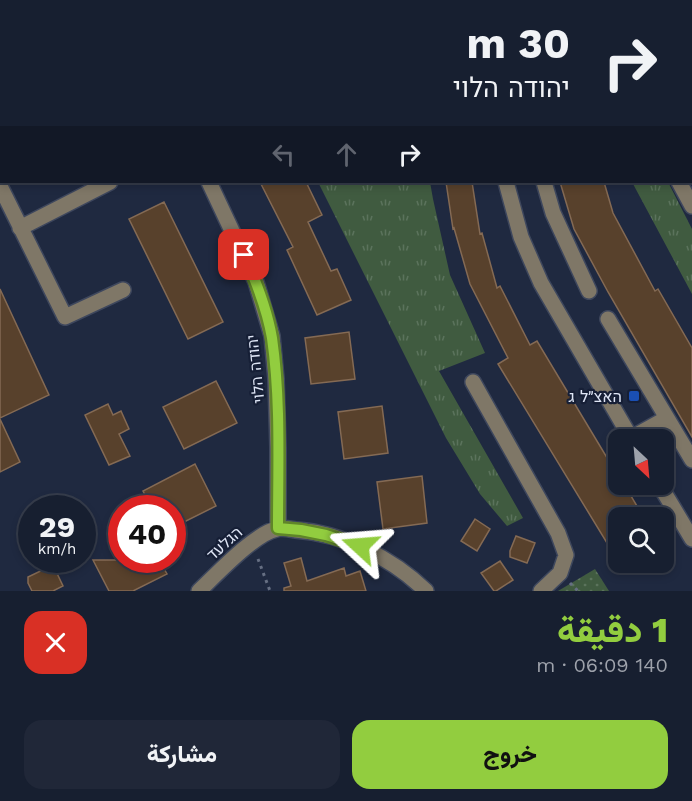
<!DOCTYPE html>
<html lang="ar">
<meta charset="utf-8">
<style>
:root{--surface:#171f30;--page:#202738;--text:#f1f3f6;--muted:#9ea2ab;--line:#363d4c;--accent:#92cd3f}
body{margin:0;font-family:"Work Sans",Vazirmatn,Heebo,sans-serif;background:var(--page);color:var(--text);direction:rtl;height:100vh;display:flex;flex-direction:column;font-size:22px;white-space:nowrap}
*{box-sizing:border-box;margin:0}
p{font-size:20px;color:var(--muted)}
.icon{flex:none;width:33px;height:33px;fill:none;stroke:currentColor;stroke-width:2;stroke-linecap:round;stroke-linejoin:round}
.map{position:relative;height:591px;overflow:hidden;direction:ltr}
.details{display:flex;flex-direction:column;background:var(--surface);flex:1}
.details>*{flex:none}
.banner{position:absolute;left:0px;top:0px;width:693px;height:183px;box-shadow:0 3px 9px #0003,0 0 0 2px var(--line);direction:rtl;background:#171f30;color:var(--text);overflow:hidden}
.needle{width:39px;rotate:154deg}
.tools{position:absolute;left:608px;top:429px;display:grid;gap:12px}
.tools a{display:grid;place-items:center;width:66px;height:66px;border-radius:12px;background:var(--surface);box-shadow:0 3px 9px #0003,0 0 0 2px var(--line);font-size:30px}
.speed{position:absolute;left:18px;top:495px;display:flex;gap:12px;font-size:30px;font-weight:700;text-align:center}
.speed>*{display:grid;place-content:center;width:78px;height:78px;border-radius:50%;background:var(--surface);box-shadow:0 3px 9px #0003,0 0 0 2px var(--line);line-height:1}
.speed small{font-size:15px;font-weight:400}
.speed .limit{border:9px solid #d22;background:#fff;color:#111}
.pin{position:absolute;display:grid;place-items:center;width:51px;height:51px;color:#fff;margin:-26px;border-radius:12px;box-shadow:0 3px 9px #0006}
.me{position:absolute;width:66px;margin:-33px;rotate:289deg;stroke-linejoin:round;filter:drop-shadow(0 0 4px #0008)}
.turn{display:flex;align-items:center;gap:21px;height:126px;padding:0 24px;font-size:27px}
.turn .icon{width:78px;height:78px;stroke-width:2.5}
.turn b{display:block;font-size:42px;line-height:51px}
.lanes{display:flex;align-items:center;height:57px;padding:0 24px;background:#0003;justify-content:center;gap:30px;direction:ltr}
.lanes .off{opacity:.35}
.round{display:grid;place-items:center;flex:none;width:63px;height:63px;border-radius:18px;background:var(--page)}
.head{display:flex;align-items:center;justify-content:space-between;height:102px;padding:0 24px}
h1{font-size:36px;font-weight:800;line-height:45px;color:var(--accent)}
.primary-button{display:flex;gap:12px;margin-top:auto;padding:12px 24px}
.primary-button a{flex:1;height:69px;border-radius:18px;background:var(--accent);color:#111;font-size:24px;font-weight:800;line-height:69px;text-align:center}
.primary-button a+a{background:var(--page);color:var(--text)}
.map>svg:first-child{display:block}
</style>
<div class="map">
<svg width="692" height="591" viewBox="0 0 692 591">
<defs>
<pattern id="grass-tufts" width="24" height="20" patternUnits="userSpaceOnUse" patternTransform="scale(1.5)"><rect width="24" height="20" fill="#405b40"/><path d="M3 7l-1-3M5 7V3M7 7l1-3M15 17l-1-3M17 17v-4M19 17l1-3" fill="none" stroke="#5b735c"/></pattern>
<pattern id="park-dots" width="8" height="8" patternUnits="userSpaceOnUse" patternTransform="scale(1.5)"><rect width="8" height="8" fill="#405b40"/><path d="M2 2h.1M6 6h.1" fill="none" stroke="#5b735c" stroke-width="1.8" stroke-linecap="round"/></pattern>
</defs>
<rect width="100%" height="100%" fill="#1f2940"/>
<path fill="url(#grass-tufts)" d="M 318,182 L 430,182 L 433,199 L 450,275 L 485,353 L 439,371 L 523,518 L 507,526 L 480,494 L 446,438 Z
M 632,182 L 668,182 L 692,229 L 692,294 Z"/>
<path fill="url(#park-dots)" d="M 595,569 L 609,591 L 558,591 Z"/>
<path fill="#58412c" stroke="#846a54" stroke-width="1.5" d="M 260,182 L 306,182 L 322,215 L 308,222 L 331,271 L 337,269 L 351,300 L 317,315 L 287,250 L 293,247 Z
M 446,182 L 472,182 L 480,234 L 482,233 L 497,288 L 500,286 L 530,345 L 537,341 L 618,476 L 618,484 L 624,484 L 644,518 L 618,518 L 618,561 L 498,364 L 508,358 L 470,284 L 454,228 L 453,229 Z
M 560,182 L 604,182 L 613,213 L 655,291 L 658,289 L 692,348 L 692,437 L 608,292 L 574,229 Z
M 164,202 L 223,322 L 188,339 L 129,219 Z
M 0,289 L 49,395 L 0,418 Z
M 349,332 L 355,379 L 311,384 L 305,338 Z
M 216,381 L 237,423 L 184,449 L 163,407 Z
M 108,404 L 113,415 L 121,411 L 129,429 L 119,434 L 130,456 L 109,465 L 85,415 Z
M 382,406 L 388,453 L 344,459 L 338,412 Z
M 0,419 L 20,462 L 0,472 Z
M 195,464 L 216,506 L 172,528 L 172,508 L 152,508 L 143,491 Z
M 422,476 L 427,523 L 383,529 L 377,482 Z
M 475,519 L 490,529 L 477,551 L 461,541 Z
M 516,536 L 535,543 L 527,563 L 510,557 L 510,551 Z
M 301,558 L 307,581 L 344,568 L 346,576 L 360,571 L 366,591 L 284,591 L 284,588 L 291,586 L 284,563 Z
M 93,560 L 159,560 L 167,574 L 133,591 L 109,591 Z
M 500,561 L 513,580 L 496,591 L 494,591 L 481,573 Z
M 53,565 L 63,586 L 53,591 L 32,591 L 28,583 L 28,577 Z"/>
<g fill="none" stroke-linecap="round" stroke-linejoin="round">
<g stroke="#3e475d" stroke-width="18">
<path id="minor" d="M 156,2 L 156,0
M 499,2 L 499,0
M 686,2 L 688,0
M 209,182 L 256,282 L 272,336 L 276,379 L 278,448 L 278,528
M 506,182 L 521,237 L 541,283 L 632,440
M 544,182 L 553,213 L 589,291
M 679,182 L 692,206
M 0,186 L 65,317 L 123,290
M 20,228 L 110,182
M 608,319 L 692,460
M 473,382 L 558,533 L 566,555 L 560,573 L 541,591
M 631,438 L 667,418
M 659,484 L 692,539
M 199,591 C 216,575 255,533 277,529 C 282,527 290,529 295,530 C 343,533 392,558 426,591"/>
</g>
<path stroke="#666f83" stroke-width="3" stroke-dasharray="3 4.5" stroke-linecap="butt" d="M 258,559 L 270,591
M 570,583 L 578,591"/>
<use href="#minor" stroke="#7f7767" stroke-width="15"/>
</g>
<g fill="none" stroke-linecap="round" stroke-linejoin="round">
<g stroke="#5f8529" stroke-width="15">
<path id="route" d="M 244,255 C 256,281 267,309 272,338 C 281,401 278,465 278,528 L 301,530 L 326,535 L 360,546"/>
</g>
<use href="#route" stroke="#92cd3f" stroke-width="10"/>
</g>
<rect fill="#1a4fb4" stroke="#161f36" stroke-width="2" x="628" y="390" width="12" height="12" rx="3"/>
<g text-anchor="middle" stroke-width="4.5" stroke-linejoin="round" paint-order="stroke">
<g font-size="16" fill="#dfe6f6" stroke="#161f36">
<text transform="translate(255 369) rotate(-96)" y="6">יהודה הלוי</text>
<text transform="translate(224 543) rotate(-42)" y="6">הגלעד</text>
</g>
<g font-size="16" fill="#dfe6f6" stroke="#161f36" text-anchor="end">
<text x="622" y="402">האצ״ל ג</text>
</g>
</g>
</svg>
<div class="tools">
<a><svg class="needle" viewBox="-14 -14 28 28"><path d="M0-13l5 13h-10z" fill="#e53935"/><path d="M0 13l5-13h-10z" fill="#9ea2ab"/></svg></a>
<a><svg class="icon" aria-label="search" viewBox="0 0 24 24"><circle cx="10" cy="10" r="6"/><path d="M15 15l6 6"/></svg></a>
</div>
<div class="speed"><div>29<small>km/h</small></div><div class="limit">40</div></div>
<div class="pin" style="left:244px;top:255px;background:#d93025"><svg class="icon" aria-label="arrive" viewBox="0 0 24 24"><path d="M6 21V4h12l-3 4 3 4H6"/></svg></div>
<svg class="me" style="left:360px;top:546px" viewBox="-20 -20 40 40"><path d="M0-17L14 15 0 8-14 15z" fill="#92cd3f" stroke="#fff" stroke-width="4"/></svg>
<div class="banner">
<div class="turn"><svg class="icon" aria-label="right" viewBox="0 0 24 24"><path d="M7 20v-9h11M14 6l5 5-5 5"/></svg><div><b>30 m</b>יהודה הלוי</div></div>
<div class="lanes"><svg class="icon off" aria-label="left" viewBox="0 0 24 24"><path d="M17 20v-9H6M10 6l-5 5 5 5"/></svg><svg class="icon off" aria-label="ahead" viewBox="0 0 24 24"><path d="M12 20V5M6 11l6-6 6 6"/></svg><svg class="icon" aria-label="right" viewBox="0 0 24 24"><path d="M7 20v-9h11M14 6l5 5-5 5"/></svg></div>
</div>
</div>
<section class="details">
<div class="head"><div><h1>1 دقيقة</h1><p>140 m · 06:09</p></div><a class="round" style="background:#d93025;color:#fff"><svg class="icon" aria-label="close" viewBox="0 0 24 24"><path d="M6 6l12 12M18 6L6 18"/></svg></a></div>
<div class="primary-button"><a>خروج</a><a>مشاركة</a></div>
</section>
